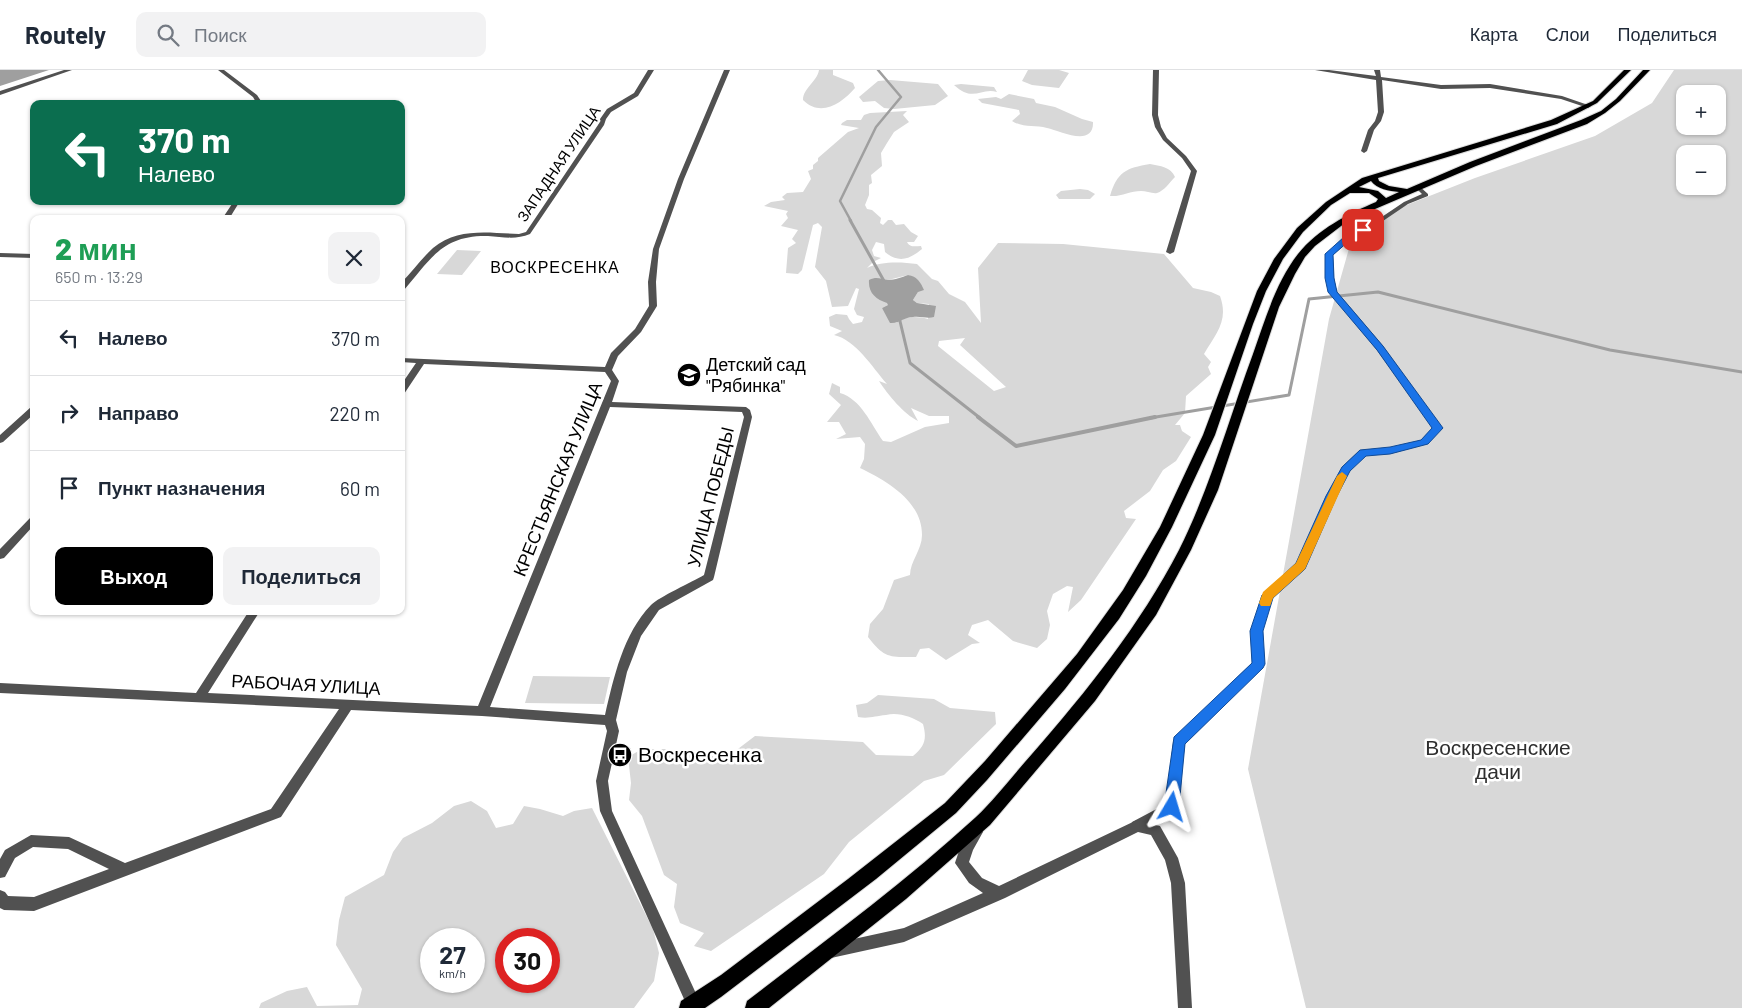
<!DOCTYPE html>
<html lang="ru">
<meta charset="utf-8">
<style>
:root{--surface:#fff;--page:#f2f2f3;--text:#1f2937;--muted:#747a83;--line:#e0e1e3;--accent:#000}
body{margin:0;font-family:Barlow,sans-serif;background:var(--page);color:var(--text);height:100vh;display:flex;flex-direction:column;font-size:19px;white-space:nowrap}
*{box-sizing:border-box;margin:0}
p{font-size:16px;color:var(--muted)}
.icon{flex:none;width:28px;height:28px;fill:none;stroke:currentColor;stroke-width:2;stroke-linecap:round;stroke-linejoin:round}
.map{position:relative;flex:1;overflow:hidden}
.side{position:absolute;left:30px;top:145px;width:375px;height:400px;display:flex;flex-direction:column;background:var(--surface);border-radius:10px;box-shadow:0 1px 4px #0004}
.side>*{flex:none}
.banner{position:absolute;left:30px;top:30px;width:375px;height:105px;border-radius:10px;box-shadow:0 1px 4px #0004;background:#0b6e4f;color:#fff;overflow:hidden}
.buttons{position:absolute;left:1676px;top:15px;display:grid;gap:10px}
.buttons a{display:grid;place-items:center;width:50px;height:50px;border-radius:10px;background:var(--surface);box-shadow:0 1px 4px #0004;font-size:25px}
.speed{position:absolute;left:420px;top:858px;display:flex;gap:10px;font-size:25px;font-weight:700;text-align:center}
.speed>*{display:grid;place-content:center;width:65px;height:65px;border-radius:50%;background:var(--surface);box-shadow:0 1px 4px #0004;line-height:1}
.speed small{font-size:12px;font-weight:400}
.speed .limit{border:8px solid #d22;background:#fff;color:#111}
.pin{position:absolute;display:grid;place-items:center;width:42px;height:42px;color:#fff;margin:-21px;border-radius:10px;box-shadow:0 2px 8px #0006}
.me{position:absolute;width:55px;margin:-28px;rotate:7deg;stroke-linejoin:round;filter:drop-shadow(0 0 4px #0008)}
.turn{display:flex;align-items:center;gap:18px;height:105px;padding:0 25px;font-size:22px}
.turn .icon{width:65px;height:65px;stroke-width:2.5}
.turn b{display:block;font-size:35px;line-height:42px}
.round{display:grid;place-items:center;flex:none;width:52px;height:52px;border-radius:10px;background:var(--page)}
.summary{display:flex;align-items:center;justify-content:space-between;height:85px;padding:0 25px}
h1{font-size:30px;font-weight:800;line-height:38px;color:#1e9e55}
.cta{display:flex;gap:10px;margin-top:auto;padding:10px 25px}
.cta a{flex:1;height:58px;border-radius:10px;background:var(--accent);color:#fff;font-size:20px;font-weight:800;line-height:58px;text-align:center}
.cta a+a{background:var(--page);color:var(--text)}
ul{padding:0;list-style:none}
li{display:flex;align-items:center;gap:15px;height:75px;padding:0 25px;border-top:1px solid var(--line)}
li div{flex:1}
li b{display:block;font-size:19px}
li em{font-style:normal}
header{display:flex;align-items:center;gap:30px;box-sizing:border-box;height:70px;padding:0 25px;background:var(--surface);border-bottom:1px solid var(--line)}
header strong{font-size:24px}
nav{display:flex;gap:28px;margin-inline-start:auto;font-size:18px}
.search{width:350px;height:45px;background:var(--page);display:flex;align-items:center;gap:12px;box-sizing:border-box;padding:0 18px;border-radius:10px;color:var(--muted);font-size:19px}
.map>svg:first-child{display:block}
</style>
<header>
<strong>Routely</strong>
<div class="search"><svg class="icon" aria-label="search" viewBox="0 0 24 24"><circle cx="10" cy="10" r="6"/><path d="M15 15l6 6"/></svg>Поиск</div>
<nav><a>Карта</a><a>Слои</a><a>Поделиться</a></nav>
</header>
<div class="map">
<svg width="1742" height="938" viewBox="0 0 1742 938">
<rect width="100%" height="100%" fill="#fff"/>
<path fill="#d8d8d8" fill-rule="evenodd" d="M 819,0 L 833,0 L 833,5 L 853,13 L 855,18 C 842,33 821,48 803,30 C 803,18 817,12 819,0 Z
M 1028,0 L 1059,0 L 1069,3 L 1059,18 L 1032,15 L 1022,11 Z
M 1674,0 L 1742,0 L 1742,938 L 1306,938 L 1248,699 L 1329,249 L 1352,168 L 1389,142 L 1475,108 L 1595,66 L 1652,33 ZM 1685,24 L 1718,24 L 1718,56 L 1685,56 ZM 1685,84 L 1718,84 L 1718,116 L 1685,116 Z
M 890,10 L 938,14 L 948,26 L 935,35 L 894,39 L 884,38 L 875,31 L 863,32 L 859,27 L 878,11 Z
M 961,14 L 994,17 L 997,22 C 981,17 973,33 954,15 Z
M 1009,24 L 1034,29 L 1036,33 L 1055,37 L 1082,49 L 1093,52 C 1094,78 1060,61 1047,58 C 1035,55 1023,58 1012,51 L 1020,44 L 1019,40 L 982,33 L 978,29 L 996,27 L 1001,29 Z
M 907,41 L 903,45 L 909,52 L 894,62 L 887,73 L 881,83 L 882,96 L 871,105 L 872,113 L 869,115 L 869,125 L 865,135 L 867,139 L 872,140 L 881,148 L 880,153 L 883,155 L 888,150 L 892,150 L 896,155 L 904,154 L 911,162 L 918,166 L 914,172 L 907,172 C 910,178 916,176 921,176 L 922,179 C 909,190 898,193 885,182 L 884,174 L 876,172 L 872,180 L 874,186 L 881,188 L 873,192 L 867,198 C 881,191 901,192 917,194 L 932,209 L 938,211 L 949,224 L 965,232 L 981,253 L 978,198 L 998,173 L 1063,174 L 1164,184 L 1193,218 L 1211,222 L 1220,226 C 1229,251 1216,263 1204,284 L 1211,292 L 1208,297 L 1211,304 L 1186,326 L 1185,343 L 1175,355 L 1180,355 L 1182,361 L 1191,367 L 1176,391 L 1163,400 L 1150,421 L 1124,441 L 1126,448 L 1136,449 L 1081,530 L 1068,542 L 1073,517 L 1067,516 L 1053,524 L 1047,541 L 1050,555 L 1047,569 L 1037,578 L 1013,571 L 988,550 L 972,555 L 968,565 L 980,573 L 972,574 L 946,590 L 929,578 L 920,579 L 916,587 C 890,587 885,589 868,567 L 870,554 L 883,539 L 894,510 L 910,505 C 910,491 922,480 922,465 C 922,431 887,411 860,398 L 864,389 L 865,374 L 860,367 L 836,369 L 846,364 L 839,352 L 827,352 L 841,335 L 829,324 L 832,313 L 840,317 L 840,323 C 861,329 871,354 883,371 L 891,372 L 925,357 L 949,353 L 949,346 L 929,346 L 911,338 L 918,351 C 904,344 888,325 879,311 L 887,314 C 872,297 856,270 834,265 L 842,261 L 830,256 L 829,247 L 836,244 L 847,245 L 849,249 L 853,254 L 862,252 L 864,247 L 857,245 L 854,239 L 859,219 L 856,218 L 848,236 L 832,237 L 826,211 L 815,197 L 822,157 L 818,153 L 813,155 L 802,200 L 798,204 L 786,203 L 788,178 L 796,173 L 792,169 L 798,160 L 781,156 L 788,148 L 786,144 L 788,141 L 764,136 L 771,132 L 785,130 L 782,127 L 787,123 L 803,122 L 811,109 L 808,101 L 813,99 L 813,95 L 818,91 L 818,88 L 848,62 L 859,58 L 841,55 L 842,53 L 847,50 L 861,50 L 864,45 L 870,43 ZM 908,205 L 917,209 L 918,222 L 913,230 L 917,233 L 929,234 L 928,249 C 915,246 907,246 896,253 L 882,238 L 888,235 L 888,210 ZM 965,268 L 960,275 L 1006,317 L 994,321 L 938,276 L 939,271 Z
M 1150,94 C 1160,96 1171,97 1175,107 C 1170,112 1164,121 1157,123 C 1153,124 1146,121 1141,121 C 1130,121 1121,127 1110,126 C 1117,102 1126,98 1150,94 Z
M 1080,119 L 1088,120 L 1095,124 L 1090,129 L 1059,129 L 1056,125 L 1061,121 Z
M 457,180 L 481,181 L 462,205 L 437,204 Z
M 533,606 L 610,607 L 604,634 L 525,633 Z
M 878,625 L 934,629 L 950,638 L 995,642 L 996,654 L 944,705 L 924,711 L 849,772 L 824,804 L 711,881 L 694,876 L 704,863 L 680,853 L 674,837 L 677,814 L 664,805 L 642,746 L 629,730 L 631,713 L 628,687 L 642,679 L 665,679 L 726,688 L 755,666 L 863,672 L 876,685 L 913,686 C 925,676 927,669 923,654 C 912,647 899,642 886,645 C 875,646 869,649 858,647 L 856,635 L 867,633 Z
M 471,731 L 487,741 L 496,758 L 513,754 L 524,736 L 540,739 L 563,746 L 574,741 L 592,738 L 653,859 L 659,883 L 654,911 L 634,938 L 259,938 L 261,933 L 287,921 L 307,917 L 317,936 L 358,935 L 362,919 L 336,875 L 339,850 L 345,827 L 384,805 L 393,782 L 403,768 L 432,753 L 454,736 ZM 431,869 L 474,869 L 474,911 L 431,911 ZM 506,869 L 549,869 L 549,911 L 506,911 Z"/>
<path fill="#9f9f9f" d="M 0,0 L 49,0 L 0,16 Z
M 908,205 C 917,206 921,213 924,220 L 918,222 L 913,230 L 917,233 L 936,236 L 934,247 C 927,249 921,246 913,247 C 904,247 899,254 890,253 L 882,238 L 888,235 L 887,233 C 876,229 868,223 869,210 C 877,206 880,209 888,210 C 895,210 902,207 908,205 Z"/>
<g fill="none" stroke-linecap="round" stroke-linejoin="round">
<path stroke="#9f9f9f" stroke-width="2.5" d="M 851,151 L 840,131 L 876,57 L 901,27 L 878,0"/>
<path stroke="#9f9f9f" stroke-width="3" d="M 850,150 L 884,211
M 899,247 L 910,293 L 980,348
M 1150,348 L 1289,325 L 1309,229 L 1378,222 L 1610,280 L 1742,302"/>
<path stroke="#9f9f9f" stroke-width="4" d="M 978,347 L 1016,376 L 1155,347"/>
<g stroke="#dbdbdb" stroke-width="2">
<path id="primary" d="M 1624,0 L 1631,0 L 1597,33 L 1557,54 L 1378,108 L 1379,111 L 1389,116 L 1407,119 L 1470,92 L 1581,50 L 1601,41 L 1616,29 L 1643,0 L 1650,0 L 1620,31 L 1605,43 L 1587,54 L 1476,96 L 1368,142 L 1345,153 L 1315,176 L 1305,187 L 1295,204 L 1279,237 L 1218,420 L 1191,480 L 1156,545 L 1095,631 L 990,755 L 906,829 L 769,938 L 745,938 L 747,931 C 825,871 904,813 976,747 C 996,728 1014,704 1032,684 C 1087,621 1140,555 1179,480 C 1210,418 1229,349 1253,284 C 1265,250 1276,212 1298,184 C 1318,159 1348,144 1376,132 L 1378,129 L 1369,123 L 1350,123 L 1331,135 L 1303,162 L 1283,189 L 1266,221 L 1253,254 L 1215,365 L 1172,457 L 1146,506 L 1119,549 L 1065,619 L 987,710 L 956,743 L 876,809 L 721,927 L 705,938 L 679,938 L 681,931 L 721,905 L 848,809 L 945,733 L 985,691 L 1077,584 L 1123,520 L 1160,457 L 1203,365 L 1257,221 L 1274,189 L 1297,158 L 1326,132 L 1362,108 L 1551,50 L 1593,31 ZM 1371,111 C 1377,119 1389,121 1399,122 L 1386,128 L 1378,121 L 1359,117 Z"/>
</g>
<path fill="#515151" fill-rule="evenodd" d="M 64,0 L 72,0 L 0,25 L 0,21 Z
M 218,0 L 224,0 L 257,25 L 263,34 L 257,34 L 253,27 Z
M 648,0 L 654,0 L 638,26 L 611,42 L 606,49 L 604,55 L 530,164 C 516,170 503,167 488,166 C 442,165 431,189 404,220 L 401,220 L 401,213 C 412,202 421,189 433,178 C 458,157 489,163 519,164 L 526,162 L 598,55 L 600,49 L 607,39 L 634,23 Z
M 724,0 L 730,0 L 684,109 L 659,179 L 656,212 L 657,236 L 641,262 L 618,286 L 612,300 L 619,311 L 612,332 L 746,337 L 750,340 L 752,347 L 714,507 L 713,510 L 659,540 L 641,566 L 627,602 L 616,650 L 619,661 L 608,711 L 612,741 L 699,930 L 701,935 L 700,938 L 688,938 L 600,741 L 596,711 L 607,661 L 605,655 L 482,646 L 351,640 L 281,747 L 34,841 L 4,840 L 0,838 L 0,820 L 5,822 L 8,826 L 34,827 L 109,799 L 68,779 L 33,777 L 15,788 L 5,807 L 0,808 L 0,789 L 5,780 L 31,765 L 69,767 L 125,793 L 271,739 L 339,639 L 0,623 L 0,613 L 196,623 L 249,541 L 260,541 L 208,623 L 478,636 L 611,311 L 605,302 L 424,294 L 404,324 L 401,324 L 401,315 L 416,293 L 401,292 L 401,288 L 605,297 L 611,283 L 635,259 L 649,236 L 648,212 L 653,179 L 678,109 ZM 610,337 L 742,342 L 744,347 L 704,505 C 692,512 659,527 651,535 C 623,564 614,607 605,645 L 490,637 Z
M 1153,0 L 1159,0 L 1158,45 L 1161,57 L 1167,68 L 1186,86 L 1197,101 L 1174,182 L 1170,184 L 1166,182 L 1191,101 L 1182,88 L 1163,70 L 1155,57 L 1152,45 Z
M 1315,0 L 1329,0 L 1376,6 L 1374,0 L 1380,0 L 1381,7 L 1441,15 L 1490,14 L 1562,26 L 1591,36 L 1588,38 L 1561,29 L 1490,18 L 1441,19 L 1382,10 L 1384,42 L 1381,51 L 1374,60 L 1367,81 L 1364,83 L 1361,81 L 1368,60 L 1375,51 L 1378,42 L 1376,10 Z
M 1418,115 L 1428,124 L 1428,126 L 1408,134 L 1380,153 L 1349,170 L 1333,185 L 1334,208 L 1337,222 L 1383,276 L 1442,358 L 1427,374 L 1390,384 L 1365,385 L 1349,401 L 1336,426 L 1305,499 L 1273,527 L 1261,561 L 1264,594 L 1262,597 L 1185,674 L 1178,737 L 1177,741 L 1142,760 L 1137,762 L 1132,760 L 1131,756 L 1132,752 L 1166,734 L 1173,672 L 1175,668 L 1252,593 L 1251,561 L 1263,525 L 1297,494 L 1326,426 L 1342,397 L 1360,380 L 1390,378 L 1421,370 L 1433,358 L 1377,280 L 1329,222 L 1326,208 L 1327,183 L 1345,168 L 1376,151 L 1404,132 L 1422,124 L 1415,117 Z
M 234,131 L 240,131 L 229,149 L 222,149 Z
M 0,183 L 34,184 L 34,188 L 0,187 Z
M 34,336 L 34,344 L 3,372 L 0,373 L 0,365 L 31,337 Z
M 34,446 L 34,455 L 4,488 L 0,489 L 0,479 L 31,447 Z"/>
<path fill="#515151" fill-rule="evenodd" d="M 1137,750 L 1160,756 L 1178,788 L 1185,813 L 1192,938 L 1178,938 L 1171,813 L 1165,790 L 1151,765 L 1138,762 L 1005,828 L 904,872 L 831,888 L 826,886 L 824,881 L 826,876 L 831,874 L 904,858 L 983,823 L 969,813 L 955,793 C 959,782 964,761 976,756 L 981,758 L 983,762 L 973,780 L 969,792 L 982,808 L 999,816 Z"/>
<use href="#primary" fill="#000" fill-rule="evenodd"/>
</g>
<path fill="#1a73e8" stroke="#114b97" d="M 1360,159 L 1366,160 L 1350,170 L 1333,185 L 1334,208 L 1337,222 L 1383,276 L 1443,358 L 1428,374 L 1390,384 L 1366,386 L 1350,401 L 1337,426 L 1305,499 L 1273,528 L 1263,561 L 1265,594 L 1263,598 L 1185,674 L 1179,737 L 1177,742 L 1172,744 L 1166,742 L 1164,737 L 1174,667 L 1252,593 L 1250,561 L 1262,525 L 1296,493 L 1326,426 L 1342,397 L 1360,380 L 1390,377 L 1421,370 L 1432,358 L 1377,280 L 1328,222 L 1325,208 L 1325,184 L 1344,167 Z"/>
<path fill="#f59e0b" d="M 1342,402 L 1347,406 L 1305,499 L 1273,528 L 1270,536 L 1261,536 L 1259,533 L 1263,522 L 1296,493 L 1337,406 Z"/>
<defs>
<g id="school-disc" transform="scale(1.25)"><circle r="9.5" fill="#000" stroke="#fff"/><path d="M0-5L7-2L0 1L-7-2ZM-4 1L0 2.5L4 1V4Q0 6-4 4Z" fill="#fff"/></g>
<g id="bus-disc" transform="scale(1.25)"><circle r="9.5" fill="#000" stroke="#fff"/><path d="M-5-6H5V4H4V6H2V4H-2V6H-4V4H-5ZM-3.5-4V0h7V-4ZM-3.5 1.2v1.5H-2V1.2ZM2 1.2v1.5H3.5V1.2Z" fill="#fff"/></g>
</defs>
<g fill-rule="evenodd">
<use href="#school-disc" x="689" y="305"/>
<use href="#bus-disc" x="620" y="685"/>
</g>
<g text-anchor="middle" stroke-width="5" stroke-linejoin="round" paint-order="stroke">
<g font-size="15" fill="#000" stroke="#fff">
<text transform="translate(559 94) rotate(-56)" y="5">ЗАПАДНАЯ УЛИЦА</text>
</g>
<g font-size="16" letter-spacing="1" fill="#000" stroke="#fff">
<text x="555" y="203">ВОСКРЕСЕНКА</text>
</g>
<g font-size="18" fill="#000" stroke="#fff" text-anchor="start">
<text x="706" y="301">Детский сад<tspan x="706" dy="21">"Рябинка"</tspan></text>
</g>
<g font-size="18" fill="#000" stroke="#fff">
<text transform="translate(558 409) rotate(-68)" y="6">КРЕСТЬЯНСКАЯ УЛИЦА</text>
<text transform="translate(711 427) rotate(-76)" y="6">УЛИЦА ПОБЕДЫ</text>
<text transform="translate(306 615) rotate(3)" y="6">РАБОЧАЯ УЛИЦА</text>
</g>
<g font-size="21" fill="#2f2f2f" stroke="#fff">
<text x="1498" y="685">Воскресенские<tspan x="1498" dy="24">дачи</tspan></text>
</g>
<g font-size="21" fill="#000" stroke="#fff" text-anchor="start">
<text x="638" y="692">Воскресенка</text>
</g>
</g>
</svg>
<div class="buttons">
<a>+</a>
<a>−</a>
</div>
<div class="speed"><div>27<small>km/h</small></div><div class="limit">30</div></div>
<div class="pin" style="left:1363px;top:160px;background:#d93025"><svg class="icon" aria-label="arrive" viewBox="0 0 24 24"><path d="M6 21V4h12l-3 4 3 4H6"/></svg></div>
<svg class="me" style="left:1172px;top:737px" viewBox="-20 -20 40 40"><path d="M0-17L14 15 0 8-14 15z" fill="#1a73e8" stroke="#fff" stroke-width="4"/></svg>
<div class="banner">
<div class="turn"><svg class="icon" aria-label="left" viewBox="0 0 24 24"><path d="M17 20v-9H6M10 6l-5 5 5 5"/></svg><div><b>370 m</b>Налево</div></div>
</div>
<section class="side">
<div class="summary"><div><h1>2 мин</h1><p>650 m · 13:29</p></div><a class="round"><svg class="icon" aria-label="close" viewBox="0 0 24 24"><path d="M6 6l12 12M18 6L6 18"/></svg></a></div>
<ul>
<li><svg class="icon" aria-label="left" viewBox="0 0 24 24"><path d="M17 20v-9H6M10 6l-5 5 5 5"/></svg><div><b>Налево</b></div><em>370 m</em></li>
<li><svg class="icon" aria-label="right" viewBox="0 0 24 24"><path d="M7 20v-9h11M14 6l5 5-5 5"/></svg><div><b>Направо</b></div><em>220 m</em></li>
<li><svg class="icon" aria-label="arrive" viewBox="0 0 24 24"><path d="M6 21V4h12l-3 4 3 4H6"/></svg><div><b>Пункт назначения</b></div><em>60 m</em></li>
</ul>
<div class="cta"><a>Выход</a><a>Поделиться</a></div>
</section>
</div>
